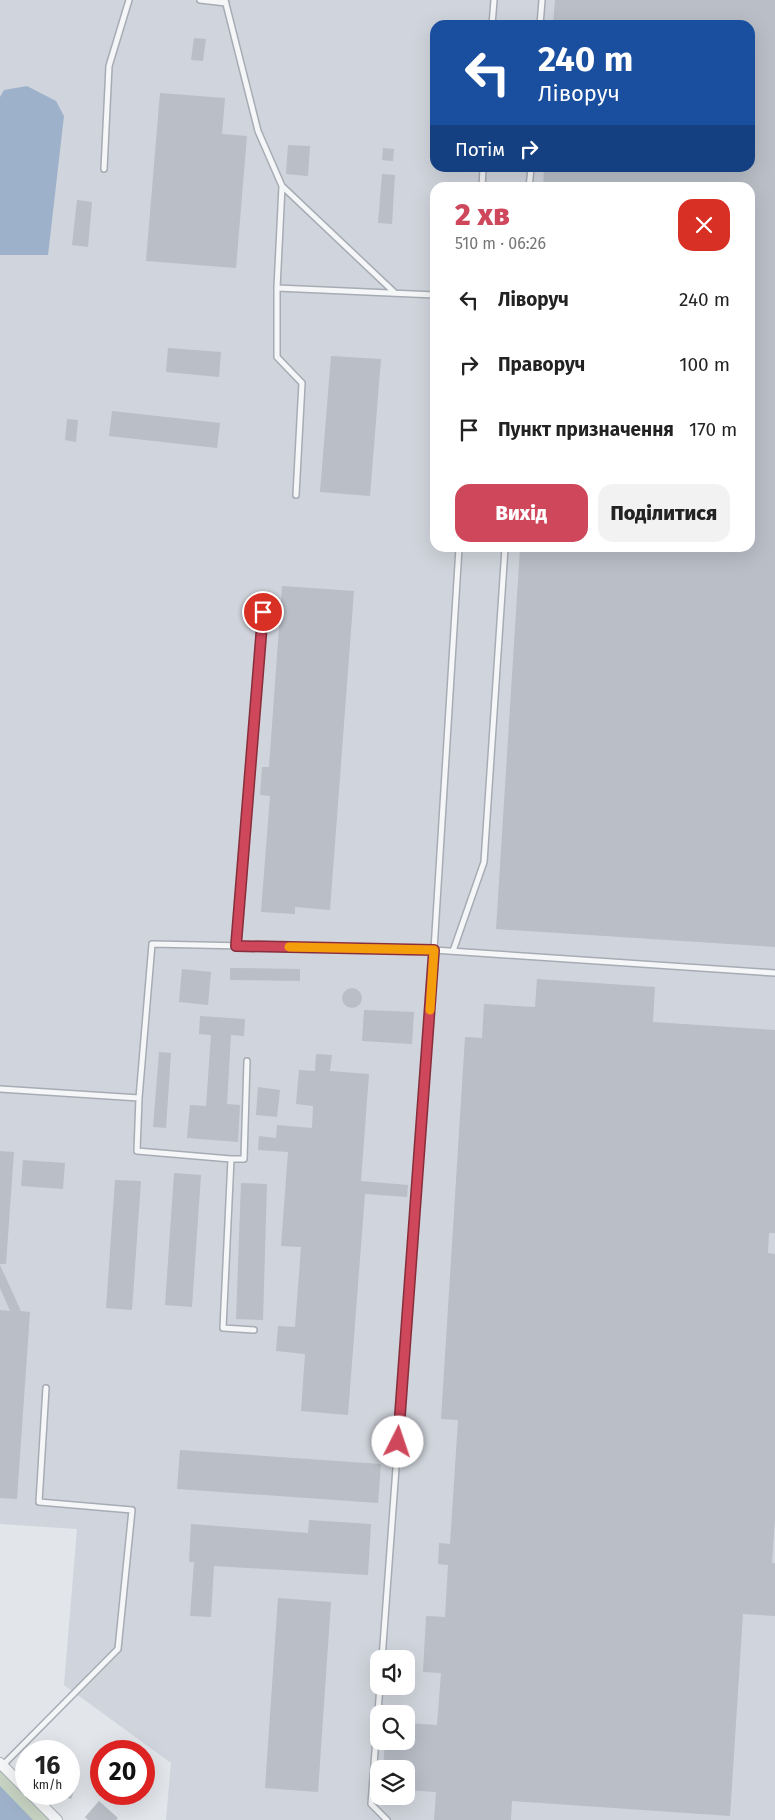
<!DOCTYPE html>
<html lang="uk">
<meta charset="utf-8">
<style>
:root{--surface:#fff;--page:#f2f2f2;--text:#222;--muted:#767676;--accent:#cf475b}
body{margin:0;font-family:"Fira Sans",sans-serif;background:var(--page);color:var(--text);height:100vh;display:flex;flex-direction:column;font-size:19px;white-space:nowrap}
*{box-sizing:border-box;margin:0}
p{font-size:16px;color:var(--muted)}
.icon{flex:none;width:28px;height:28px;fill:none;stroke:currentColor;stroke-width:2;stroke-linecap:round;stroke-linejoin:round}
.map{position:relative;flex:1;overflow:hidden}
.panel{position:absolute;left:430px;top:182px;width:325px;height:370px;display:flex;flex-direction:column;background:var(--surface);border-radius:15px;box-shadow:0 5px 20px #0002}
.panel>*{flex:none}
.guide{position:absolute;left:430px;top:20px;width:325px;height:152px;border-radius:15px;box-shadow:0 5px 20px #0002;background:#1a4fa0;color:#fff;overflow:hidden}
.buttons{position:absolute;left:370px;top:1650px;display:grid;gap:10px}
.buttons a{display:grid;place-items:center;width:45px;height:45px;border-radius:10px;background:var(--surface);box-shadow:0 5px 20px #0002;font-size:25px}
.speed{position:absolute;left:15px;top:1740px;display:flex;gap:10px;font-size:25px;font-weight:700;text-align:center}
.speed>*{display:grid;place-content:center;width:65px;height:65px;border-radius:50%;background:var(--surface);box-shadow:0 5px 20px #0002;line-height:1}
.speed small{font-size:12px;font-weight:400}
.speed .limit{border:8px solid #d22;background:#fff;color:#111}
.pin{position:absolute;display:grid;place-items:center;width:42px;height:42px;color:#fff;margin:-21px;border:2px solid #fff;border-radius:50%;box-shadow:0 1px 5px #0007}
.me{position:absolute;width:55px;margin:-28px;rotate:4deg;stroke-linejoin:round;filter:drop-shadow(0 0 4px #0008)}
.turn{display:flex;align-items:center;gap:18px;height:105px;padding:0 25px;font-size:22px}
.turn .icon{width:65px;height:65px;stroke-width:2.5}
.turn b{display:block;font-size:35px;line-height:42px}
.then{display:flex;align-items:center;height:48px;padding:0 25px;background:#0003;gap:10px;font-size:19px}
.round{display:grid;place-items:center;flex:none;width:52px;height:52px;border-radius:15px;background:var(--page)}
.overview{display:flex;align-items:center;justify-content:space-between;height:85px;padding:0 25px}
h1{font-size:30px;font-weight:800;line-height:38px;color:var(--accent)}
.cta{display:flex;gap:10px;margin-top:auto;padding:10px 25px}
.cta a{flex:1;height:58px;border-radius:15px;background:var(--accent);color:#fff;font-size:20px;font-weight:800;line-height:58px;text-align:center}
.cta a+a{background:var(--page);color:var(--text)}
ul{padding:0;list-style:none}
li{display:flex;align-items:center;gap:15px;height:65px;padding:0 25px}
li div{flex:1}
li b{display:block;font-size:19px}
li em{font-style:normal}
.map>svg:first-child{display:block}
</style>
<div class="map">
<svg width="775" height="1820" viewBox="0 0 775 1820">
<rect width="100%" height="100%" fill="#e2e5ea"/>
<path fill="#d0d4dc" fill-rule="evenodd" d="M 0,0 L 775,0 L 775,1820 L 166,1820 L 171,1763 L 64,1685 L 77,1529 L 0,1524 ZM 435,25 L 750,25 L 750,168 L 435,168 ZM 435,188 L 750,188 L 750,548 L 435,548 ZM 379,1659 L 406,1659 L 406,1686 L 379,1686 ZM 379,1714 L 406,1714 L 406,1741 L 379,1741 ZM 379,1769 L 406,1769 L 406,1796 L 379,1796 Z"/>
<path fill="#c7d4c3" d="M 0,1763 L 57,1820 L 0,1820 Z"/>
<path fill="#9db2ca" d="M 27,86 L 56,101 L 64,116 L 48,255 L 0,255 L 0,97 L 4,90 Z
M 0,1786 L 33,1820 L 0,1820 Z"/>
<path fill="#b9bec7" d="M 555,0 L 775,0 L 775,947 L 496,929 L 520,548 L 750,548 L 750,188 L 543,188 L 544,168 L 750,168 L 750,25 L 553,25 Z
M 194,38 L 206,39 L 203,61 L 191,60 Z
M 160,93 L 225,98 L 222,134 L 247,136 L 236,268 L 146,261 Z
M 288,145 L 310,146 L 308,176 L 286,174 Z
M 383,148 L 394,149 L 393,161 L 382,160 Z
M 382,174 L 395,175 L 392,224 L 378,223 Z
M 77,200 L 92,202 L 88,247 L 72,245 Z
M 168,348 L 221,352 L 219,377 L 166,372 Z
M 331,356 L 381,359 L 370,496 L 320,492 Z
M 112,411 L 220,423 L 217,448 L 109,436 Z
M 67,419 L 78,420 L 76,442 L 65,440 Z
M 282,586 L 354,591 L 330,910 L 295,907 L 295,914 L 261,912 L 270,796 L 260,795 L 262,767 L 269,767 Z
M 230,968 L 300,969 L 300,981 L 230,980 Z
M 182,969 L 211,972 L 208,1005 L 179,1002 Z
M 537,979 L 655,987 L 653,1022 L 775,1030 L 775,1233 L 769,1233 L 768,1253 L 775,1254 L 775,1518 L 772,1563 L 775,1563 L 775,1616 L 743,1614 L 730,1816 L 512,1801 L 511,1820 L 434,1820 L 436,1792 L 406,1790 L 406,1769 L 383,1769 L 385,1741 L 406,1741 L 406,1723 L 437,1725 L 441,1673 L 423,1672 L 426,1616 L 445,1617 L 448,1565 L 438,1564 L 439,1543 L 450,1544 L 458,1420 L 441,1419 L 465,1037 L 482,1038 L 484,1004 L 535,1007 Z
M342 998a10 10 0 1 1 20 0a10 10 0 1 1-20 0Z
M 364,1010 L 414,1012 L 412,1044 L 362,1041 Z
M 200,1016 L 245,1019 L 244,1036 L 231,1035 L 227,1104 L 240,1105 L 238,1142 L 187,1138 L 190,1105 L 206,1106 L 211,1035 L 199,1034 Z
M 159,1052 L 171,1053 L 166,1128 L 153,1127 Z
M 316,1054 L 332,1055 L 330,1071 L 369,1074 L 361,1181 L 408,1185 L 407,1197 L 365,1194 L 348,1415 L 301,1411 L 305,1354 L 276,1351 L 278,1326 L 295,1327 L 301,1247 L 281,1246 L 288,1152 L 258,1150 L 259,1136 L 276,1138 L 277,1125 L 312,1128 L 313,1106 L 296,1104 L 299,1070 L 315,1071 Z
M 258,1087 L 280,1090 L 277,1117 L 256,1115 Z
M 0,1151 L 14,1152 L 6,1264 L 0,1264 Z
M 23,1160 L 65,1163 L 63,1189 L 21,1186 Z
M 174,1173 L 201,1175 L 192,1307 L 165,1305 Z
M 115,1180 L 141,1181 L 132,1310 L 106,1308 Z
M 241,1183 L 267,1184 L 263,1320 L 236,1319 Z
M 0,1265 L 21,1311 L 30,1312 L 17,1499 L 0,1498 L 0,1310 L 10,1311 L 0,1288 Z
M 180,1450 L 381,1464 L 378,1503 L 177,1489 Z
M 309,1520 L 371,1524 L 368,1575 L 214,1566 L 211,1617 L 190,1616 L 194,1562 L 189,1562 L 191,1524 L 308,1533 Z
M 278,1598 L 331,1602 L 318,1792 L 265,1788 Z
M 69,1775 L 79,1779 L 71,1799 L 57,1794 L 69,1794 Z
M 99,1801 L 118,1818 L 116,1820 L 88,1820 L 85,1817 Z"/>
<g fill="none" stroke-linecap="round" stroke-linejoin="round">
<g stroke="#a7acb4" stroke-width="8">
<path id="lane" d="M 200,0 L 226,3
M 225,0 L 258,131 L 282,186 L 395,293
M 492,25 L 494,0
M 540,25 L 542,0
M 104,169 L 109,66 L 129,0
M 482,188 L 483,168
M 529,188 L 531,168
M 277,288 L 282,186
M 296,495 L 302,383 L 277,357 L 277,288 L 435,295
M 236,946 L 263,612
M 453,951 L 484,862 L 505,548
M 0,1089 L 139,1098 L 152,944 L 434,950 L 775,973
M 139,1098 L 137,1151 L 231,1159 L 223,1328 L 254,1330
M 231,1159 L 244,1159 L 247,1061
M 382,1659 L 434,950 L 459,548
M 380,1686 L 371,1804 L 387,1820
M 3,1765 L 118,1649 L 132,1510 L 39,1502 L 46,1388"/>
</g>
<g stroke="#a7acb4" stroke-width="12">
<path id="street" d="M 0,1763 L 26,1789
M 31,1794 L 57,1820"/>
</g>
<use href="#lane" stroke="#f5f6f8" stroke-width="5"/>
<use href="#street" stroke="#f5f6f8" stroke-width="10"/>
</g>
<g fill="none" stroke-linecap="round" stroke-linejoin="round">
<g stroke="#872e3b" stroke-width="12">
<path id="route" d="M 263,612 L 236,946 L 434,950 L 398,1442"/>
</g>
<use href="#route" stroke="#cf475b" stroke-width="9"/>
<path stroke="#f59e0b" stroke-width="9" d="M 289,947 L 434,950 L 430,1010"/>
</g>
</svg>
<div class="buttons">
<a><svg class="icon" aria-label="sound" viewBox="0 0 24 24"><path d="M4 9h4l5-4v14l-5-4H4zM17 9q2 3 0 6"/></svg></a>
<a><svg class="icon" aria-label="search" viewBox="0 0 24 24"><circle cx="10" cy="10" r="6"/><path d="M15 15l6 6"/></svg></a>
<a><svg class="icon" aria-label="layers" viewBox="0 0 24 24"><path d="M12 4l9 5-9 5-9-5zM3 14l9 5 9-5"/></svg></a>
</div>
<div class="speed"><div>16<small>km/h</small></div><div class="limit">20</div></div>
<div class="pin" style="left:263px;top:612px;background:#d93025"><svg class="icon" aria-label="arrive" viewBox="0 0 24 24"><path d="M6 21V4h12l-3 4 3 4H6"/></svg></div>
<svg class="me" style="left:398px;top:1442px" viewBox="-20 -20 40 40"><circle r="19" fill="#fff"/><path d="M0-13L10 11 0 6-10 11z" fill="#cf475b"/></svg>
<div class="guide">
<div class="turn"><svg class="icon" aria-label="left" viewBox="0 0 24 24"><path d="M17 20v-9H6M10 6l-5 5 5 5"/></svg><div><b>240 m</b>Ліворуч</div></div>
<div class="then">Потім<svg class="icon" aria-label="right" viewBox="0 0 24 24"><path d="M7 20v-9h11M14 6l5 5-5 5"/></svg></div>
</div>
<section class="panel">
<div class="overview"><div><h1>2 хв</h1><p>510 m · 06:26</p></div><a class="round" style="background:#d93025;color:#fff"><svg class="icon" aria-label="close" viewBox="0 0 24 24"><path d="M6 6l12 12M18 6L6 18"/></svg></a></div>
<ul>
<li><svg class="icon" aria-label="left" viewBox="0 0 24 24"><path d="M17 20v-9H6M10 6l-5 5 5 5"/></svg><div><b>Ліворуч</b></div><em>240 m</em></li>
<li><svg class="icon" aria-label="right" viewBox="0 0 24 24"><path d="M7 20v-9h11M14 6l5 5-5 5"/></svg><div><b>Праворуч</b></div><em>100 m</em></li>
<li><svg class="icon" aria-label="arrive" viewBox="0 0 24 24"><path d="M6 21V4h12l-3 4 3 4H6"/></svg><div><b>Пункт призначення</b></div><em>170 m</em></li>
</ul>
<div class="cta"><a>Вихід</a><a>Поділитися</a></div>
</section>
</div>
